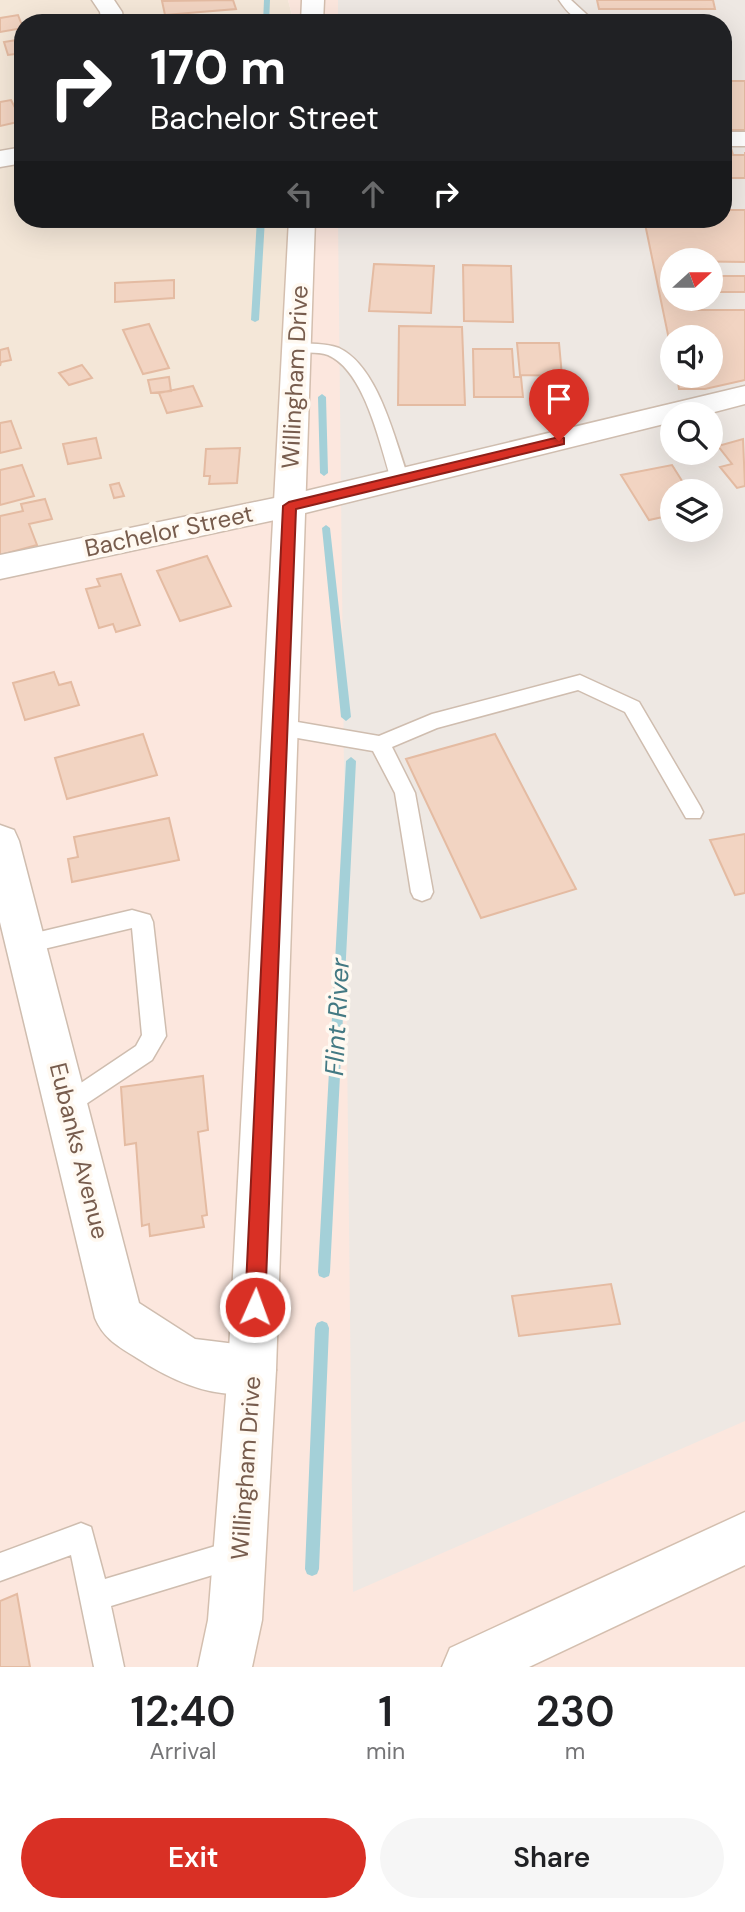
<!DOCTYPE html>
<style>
:root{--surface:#fff;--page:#f6f6f6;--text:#202124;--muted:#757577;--accent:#d93025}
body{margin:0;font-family:"DM Sans",sans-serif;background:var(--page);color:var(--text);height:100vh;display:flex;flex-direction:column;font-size:26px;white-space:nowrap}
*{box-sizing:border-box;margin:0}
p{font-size:23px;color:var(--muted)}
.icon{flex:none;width:38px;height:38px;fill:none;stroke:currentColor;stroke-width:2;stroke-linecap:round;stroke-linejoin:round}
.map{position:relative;height:1667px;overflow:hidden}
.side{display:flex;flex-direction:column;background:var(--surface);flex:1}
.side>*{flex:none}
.top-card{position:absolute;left:14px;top:14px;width:718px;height:214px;border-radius:28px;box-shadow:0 7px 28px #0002;background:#202124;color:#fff;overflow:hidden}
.needle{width:46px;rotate:69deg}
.controls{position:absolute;left:660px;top:248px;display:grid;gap:14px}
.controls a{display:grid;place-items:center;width:63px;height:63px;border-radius:50%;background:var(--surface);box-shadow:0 7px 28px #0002;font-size:35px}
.pin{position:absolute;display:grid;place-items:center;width:60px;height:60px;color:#fff;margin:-72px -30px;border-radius:50% 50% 50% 0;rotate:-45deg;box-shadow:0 0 7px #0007}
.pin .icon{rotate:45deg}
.me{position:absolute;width:77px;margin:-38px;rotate:2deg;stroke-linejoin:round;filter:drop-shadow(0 0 5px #0008)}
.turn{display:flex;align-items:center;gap:24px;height:147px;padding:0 21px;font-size:32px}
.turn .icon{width:91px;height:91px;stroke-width:2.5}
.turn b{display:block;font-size:49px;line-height:60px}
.lanes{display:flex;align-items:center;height:66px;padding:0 21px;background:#0003;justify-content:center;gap:35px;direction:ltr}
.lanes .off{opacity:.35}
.eta{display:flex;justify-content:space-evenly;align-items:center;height:119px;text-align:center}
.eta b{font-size:42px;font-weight:600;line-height:49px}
.cta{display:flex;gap:14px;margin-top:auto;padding:14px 21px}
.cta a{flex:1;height:80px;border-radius:42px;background:var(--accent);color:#fff;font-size:28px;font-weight:600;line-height:80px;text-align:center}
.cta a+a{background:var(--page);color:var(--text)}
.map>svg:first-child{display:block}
</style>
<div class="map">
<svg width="745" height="1667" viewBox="0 0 745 1667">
<rect width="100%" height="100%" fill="#fcf5ea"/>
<path fill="#f4e7d8" d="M 0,0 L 288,0 L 294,23 L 23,23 L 23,219 L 290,219 L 273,512 L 0,578 Z"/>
<path fill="#fce7de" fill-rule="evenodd" d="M 288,0 L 745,0 L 745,1667 L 0,1667 L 0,578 L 273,512 L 290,219 L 723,219 L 723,23 L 294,23 ZM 672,261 L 710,261 L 710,299 L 672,299 ZM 672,338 L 710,338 L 710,376 L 672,376 ZM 672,415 L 710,415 L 710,453 L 672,453 ZM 672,492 L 710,492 L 710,530 L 672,530 Z"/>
<path fill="#eee8e3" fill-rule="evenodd" d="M 338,0 L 745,0 L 745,1421 L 353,1592 L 338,219 L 723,219 L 723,23 L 338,23 ZM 672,261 L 710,261 L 710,299 L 672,299 ZM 672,338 L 710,338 L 710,376 L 672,376 ZM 672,415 L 710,415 L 710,453 L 672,453 ZM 672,492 L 710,492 L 710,530 L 672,530 Z"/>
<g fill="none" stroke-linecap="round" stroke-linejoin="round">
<path fill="#a4d0d8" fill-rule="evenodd" d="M 264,0 L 270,0 L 269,23 L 263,23 Z
M 257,219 L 265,219 L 259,320 L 255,322 L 251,320 Z
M 322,394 L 326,397 L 328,473 L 324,476 L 320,473 L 318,397 Z
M 326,525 L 330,528 L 351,717 L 346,721 L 341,717 L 322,528 Z
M 351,757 L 356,761 L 330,1272 L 329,1276 L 324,1278 L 319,1276 L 318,1272 L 346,761 Z
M 322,1321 L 327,1323 L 329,1328 L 319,1569 L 317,1574 L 312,1576 L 307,1574 L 305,1569 L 315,1328 L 317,1323 Z"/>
</g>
<path fill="#f2d4c2" stroke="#e4bba2" stroke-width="2" d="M 233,0 L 236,9 L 165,15 L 162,1 Z
M 597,0 L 713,0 L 715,9 L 599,9 Z
M 18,15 L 23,28 L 0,32 L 0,18 Z
M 23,39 L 23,53 L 8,55 L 4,42 Z
M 723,81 L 745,81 L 745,130 L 723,130 Z
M 11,100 L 22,121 L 0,126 L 0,102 Z
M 723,148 L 731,148 L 733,155 L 745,155 L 745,152 L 745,178 L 723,178 Z
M 723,210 L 745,210 L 745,262 L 672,261 L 672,299 L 690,299 L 692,310 L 745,310 L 745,380 L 705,389 L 679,389 L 677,376 L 710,376 L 710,338 L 672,338 L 672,354 L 644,219 L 723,219 Z
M 476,219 L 496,219 L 496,227 L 476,227 Z
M 374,264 L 434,266 L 431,313 L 369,311 Z
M 463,265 L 511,266 L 513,322 L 464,321 Z
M 710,276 L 745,276 L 745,292 L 710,292 Z
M 174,280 L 174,298 L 115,302 L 115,283 Z
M 149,324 L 169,368 L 143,374 L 123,330 Z
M 399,326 L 462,327 L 465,405 L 398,405 Z
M 517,343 L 559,343 L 562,376 L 520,375 Z
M 8,348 L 11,360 L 1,362 L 0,366 L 0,350 Z
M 473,349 L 512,349 L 514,377 L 521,377 L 523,397 L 474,397 Z
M 82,365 L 92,378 L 69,385 L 59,373 Z
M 169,377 L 171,391 L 151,393 L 148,380 Z
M 193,386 L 202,406 L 167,413 L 159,393 Z
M 11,421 L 21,448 L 0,453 L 0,423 Z
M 96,438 L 101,458 L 68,464 L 63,444 Z
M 743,439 L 745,486 L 737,488 L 720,467 L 732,464 L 718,446 Z
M 240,448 L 237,483 L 209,484 L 210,476 L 204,476 L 206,449 Z
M 22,465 L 34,496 L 0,505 L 0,470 Z
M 672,465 L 689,492 L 672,492 L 672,515 L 649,520 L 621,475 Z
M 119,483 L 124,496 L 114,498 L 110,485 Z
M 45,499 L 52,519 L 29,524 L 37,545 L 0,555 L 0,516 L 23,511 L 21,504 Z
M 207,556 L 231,606 L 180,621 L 157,571 Z
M 121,574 L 140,625 L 116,632 L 113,624 L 99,628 L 86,589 L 100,586 L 97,579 Z
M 54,672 L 59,685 L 71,682 L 79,705 L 25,720 L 13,683 Z
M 143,734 L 157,775 L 67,799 L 55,758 Z
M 495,734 L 576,889 L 481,918 L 406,759 Z
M 169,818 L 179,860 L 72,882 L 68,859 L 78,857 L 74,837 Z
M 745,834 L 745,893 L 735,895 L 710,840 Z
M 203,1076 L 208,1130 L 198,1132 L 207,1215 L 202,1216 L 204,1227 L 150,1236 L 149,1224 L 142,1226 L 136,1143 L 125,1145 L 121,1087 Z
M 611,1284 L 620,1324 L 519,1336 L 512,1296 Z
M 17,1594 L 30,1667 L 0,1667 L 0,1601 Z"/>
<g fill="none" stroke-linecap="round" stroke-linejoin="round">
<g stroke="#cfbdaf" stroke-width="3">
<path id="lane" d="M 559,0 L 571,0 L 596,23 C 578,23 569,15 559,0 Z
M 296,343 C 310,344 326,343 339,348 C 379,367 395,441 409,479 L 406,483 L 400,485 L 391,479 C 380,445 365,371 328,355 C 317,351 302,354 290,351 L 290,345 Z
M 580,675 L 639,702 L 700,806 L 703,812 L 700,818 L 686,818 L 625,712 L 578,690 L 437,728 L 392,747 L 415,793 L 433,892 L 430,898 L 422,901 L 414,898 L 411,892 L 395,793 L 373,751 L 280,735 L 273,732 L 270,727 L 273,722 L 280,719 L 379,736 L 432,714 Z
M 132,910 L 150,915 L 153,922 L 166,1036 L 152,1060 L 68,1116 L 60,1113 L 56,1105 L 60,1097 L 136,1046 L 142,1035 L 132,928 L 27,953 L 19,951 L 16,944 L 19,937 L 27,935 Z
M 81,1523 L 91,1527 L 105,1579 L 239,1539 L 249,1543 L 253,1553 L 249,1563 L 239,1567 L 111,1606 L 124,1667 L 94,1667 L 71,1555 L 0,1581 L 0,1553 Z"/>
</g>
<g stroke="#cfbdaf" stroke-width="3">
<path id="street" d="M 92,0 L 114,0 L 122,12 L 124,23 L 102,23 L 100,12 Z
M 723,132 L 745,132 L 745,146 L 723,146 Z
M 23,147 L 23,163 L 0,167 L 0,151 Z
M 745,386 L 745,404 L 703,415 L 672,415 L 672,422 L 289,517 L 0,579 L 0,555 L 289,495 Z
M 0,825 L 14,830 L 19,841 L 139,1303 L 195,1339 L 252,1346 L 269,1353 L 276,1370 L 269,1387 C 225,1406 174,1382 137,1358 C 118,1346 104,1339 95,1318 L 0,922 Z"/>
</g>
<g stroke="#d4bfaf" stroke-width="3">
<path id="secondary" d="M 302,0 L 324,0 L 323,23 L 301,23 Z
M 289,219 L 315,219 L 276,1370 L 262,1620 L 252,1667 L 198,1667 L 208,1620 L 228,1370 Z
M 745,1512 L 745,1565 L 529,1667 L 442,1667 L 450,1648 Z"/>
</g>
<use href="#lane" fill="#fff" fill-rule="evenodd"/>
<use href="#street" fill="#fff" fill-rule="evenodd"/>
<use href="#secondary" fill="#fff" fill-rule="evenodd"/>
</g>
<path fill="#d93025" stroke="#8d1f18" stroke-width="2" d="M 559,437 L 564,438 L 564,444 L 296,509 L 265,1307 L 262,1314 L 255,1316 L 248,1314 L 245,1307 L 283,506 L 289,502 Z"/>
<g text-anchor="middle" stroke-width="7" stroke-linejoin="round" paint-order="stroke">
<g font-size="24" fill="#775c4d" stroke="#fff9f1">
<text transform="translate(295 377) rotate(-87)" y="8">Willingham Drive</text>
<text transform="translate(169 531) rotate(-12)" y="8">Bachelor Street</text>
<text transform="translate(79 1151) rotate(76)" y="8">Eubanks Avenue</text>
<text transform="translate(246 1468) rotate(-86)" y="8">Willingham Drive</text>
</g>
<g font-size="26" font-style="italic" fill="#437983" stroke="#fff9f1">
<text transform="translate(337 1017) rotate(-87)" y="9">Flint River</text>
</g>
</g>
</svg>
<div class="controls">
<a><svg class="needle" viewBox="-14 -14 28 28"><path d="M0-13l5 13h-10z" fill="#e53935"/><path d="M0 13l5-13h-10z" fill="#757577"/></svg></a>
<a><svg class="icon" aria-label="sound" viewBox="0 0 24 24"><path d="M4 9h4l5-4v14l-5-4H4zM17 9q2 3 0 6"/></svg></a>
<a><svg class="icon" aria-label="search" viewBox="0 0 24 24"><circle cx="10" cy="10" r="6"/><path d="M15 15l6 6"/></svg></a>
<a><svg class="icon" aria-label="layers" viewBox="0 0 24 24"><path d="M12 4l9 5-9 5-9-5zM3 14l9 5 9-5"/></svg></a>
</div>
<div class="pin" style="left:559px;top:441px;background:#d93025"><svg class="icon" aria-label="arrive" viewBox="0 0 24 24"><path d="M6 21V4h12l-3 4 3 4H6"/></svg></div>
<svg class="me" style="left:255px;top:1307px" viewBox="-20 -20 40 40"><circle r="17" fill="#d93025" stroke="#fff" stroke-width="3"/><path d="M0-11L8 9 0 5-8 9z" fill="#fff"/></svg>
<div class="top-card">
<div class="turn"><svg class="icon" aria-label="right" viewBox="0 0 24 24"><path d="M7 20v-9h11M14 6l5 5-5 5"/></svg><div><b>170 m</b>Bachelor Street</div></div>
<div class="lanes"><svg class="icon off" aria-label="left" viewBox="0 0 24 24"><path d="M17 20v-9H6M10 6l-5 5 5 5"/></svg><svg class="icon off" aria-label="ahead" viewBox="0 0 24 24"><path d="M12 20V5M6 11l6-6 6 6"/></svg><svg class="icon" aria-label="right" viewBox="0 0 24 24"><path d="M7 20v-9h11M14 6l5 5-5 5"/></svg></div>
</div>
</div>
<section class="side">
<div class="eta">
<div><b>12:40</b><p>Arrival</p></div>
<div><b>1</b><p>min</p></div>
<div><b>230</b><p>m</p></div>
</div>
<div class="cta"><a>Exit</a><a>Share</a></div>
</section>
